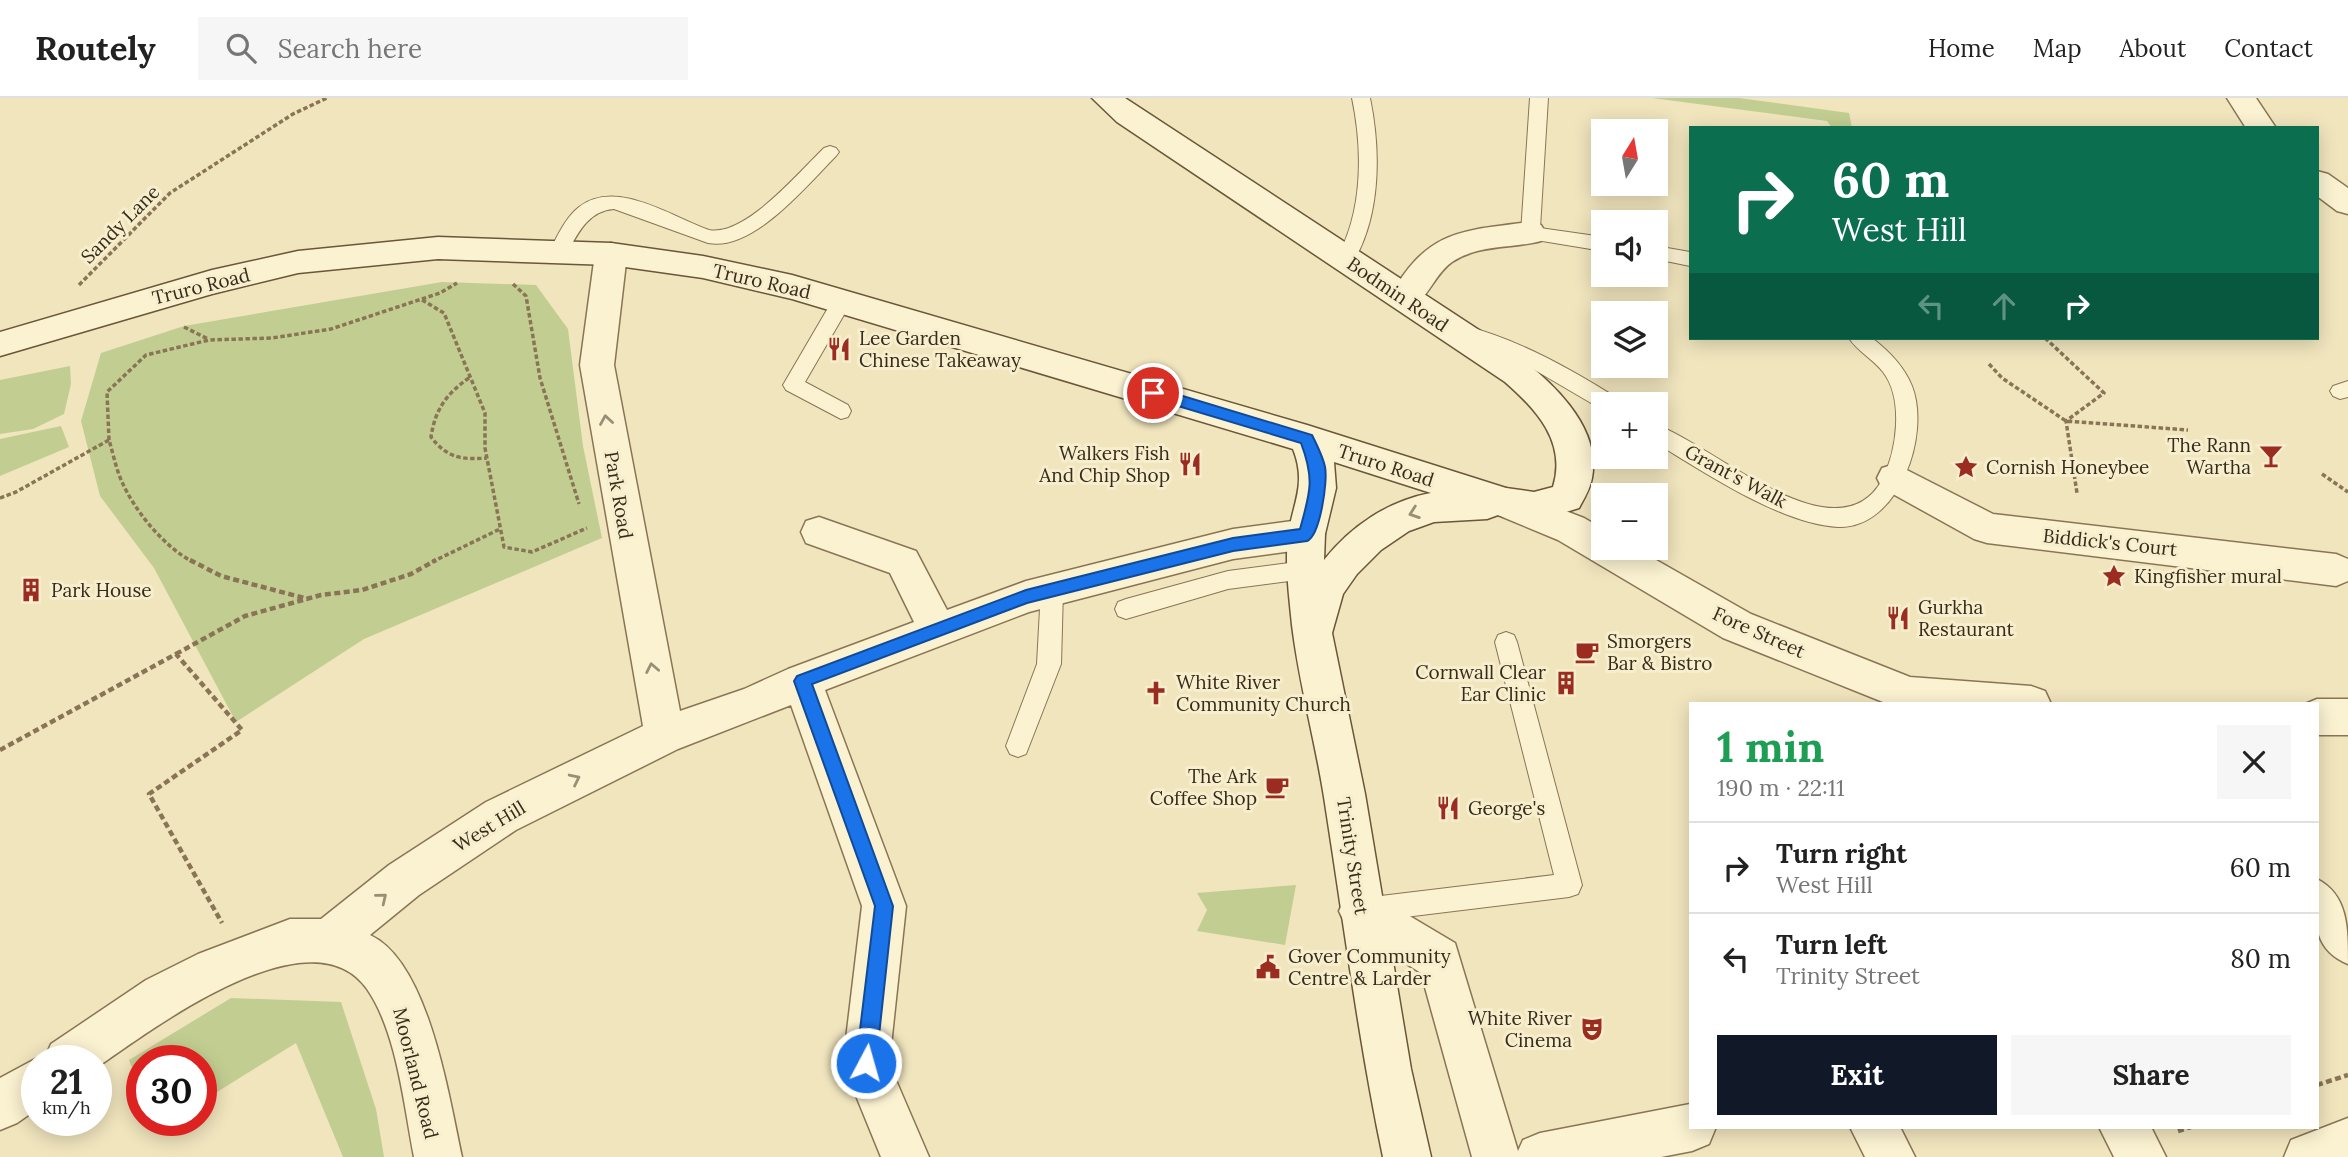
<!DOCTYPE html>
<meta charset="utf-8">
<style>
:root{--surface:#fff;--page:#f6f6f6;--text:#222;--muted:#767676;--line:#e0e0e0;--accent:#111827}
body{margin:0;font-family:Lora,serif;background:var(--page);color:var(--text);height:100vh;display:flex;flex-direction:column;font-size:26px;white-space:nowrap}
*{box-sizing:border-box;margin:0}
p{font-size:23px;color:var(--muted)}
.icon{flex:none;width:38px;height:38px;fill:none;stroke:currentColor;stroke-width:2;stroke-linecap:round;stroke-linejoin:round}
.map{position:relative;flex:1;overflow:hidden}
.panel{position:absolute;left:1689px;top:604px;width:630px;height:427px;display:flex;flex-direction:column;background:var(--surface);border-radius:0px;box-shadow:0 4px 18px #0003}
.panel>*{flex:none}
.top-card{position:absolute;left:1689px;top:28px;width:630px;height:214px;border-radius:0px;box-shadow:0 4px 18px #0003;background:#0b6e4f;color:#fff;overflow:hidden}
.needle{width:46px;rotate:11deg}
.buttons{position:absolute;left:1591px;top:21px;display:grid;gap:14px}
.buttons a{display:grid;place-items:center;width:77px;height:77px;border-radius:0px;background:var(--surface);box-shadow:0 4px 18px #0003;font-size:35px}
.speed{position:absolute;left:21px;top:947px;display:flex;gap:14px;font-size:35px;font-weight:700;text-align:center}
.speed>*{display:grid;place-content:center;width:91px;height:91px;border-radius:50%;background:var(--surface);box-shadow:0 4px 18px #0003;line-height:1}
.speed small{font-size:18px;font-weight:400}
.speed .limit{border:10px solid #d22;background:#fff;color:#111}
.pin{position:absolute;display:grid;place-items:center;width:60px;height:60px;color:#fff;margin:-30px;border:4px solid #fff;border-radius:50%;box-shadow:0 2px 7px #0007}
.me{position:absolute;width:77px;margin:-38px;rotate:6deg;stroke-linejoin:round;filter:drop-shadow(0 0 5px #0008)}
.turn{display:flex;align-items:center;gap:24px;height:147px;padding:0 28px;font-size:32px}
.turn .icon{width:91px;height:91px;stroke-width:2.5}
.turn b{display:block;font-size:49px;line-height:60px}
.lanes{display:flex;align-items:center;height:66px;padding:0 28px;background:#0003;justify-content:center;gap:35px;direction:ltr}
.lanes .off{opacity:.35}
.round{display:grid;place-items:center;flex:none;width:74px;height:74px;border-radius:0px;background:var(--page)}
.head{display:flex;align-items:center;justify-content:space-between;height:119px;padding:0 28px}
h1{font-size:42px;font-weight:700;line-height:52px;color:#1e9e55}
.button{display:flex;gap:14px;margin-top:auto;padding:14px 28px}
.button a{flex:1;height:80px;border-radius:0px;background:var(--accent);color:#fff;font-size:28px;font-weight:700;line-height:80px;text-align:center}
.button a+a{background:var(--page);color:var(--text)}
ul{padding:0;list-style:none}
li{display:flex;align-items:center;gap:21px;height:91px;padding:0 28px;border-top:2px solid var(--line)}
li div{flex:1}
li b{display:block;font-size:26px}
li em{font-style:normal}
header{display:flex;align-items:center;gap:42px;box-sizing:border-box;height:98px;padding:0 35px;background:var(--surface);border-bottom:2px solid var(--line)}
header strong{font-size:33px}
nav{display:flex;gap:38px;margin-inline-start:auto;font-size:24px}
.search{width:490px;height:63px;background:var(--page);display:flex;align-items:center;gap:18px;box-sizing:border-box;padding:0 24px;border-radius:0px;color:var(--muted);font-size:26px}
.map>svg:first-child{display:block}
</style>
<header>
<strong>Routely</strong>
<div class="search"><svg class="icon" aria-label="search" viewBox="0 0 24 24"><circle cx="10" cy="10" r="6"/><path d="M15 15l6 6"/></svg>Search here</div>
<nav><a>Home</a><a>Map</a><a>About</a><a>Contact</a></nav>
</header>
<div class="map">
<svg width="2348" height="1059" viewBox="0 0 2348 1059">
<rect width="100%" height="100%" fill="#f0e5bd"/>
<path fill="#c2ce91" d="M 1652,0 L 1739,0 L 1849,15 L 1852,30 L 1832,30 L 1827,23 Z
M 442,184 L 536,187 L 568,231 L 583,348 L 602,440 L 364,541 L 236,624 L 154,470 L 100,398 L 81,323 L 101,255 L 184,228 Z
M 70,268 L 71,286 L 64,316 L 33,331 L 0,336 L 0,282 Z
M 61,328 L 69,349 L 0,378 L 0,341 Z
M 1296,787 L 1285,847 L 1197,833 L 1207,812 L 1197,795 Z
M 231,900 L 341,904 L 376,1011 L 384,1059 L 343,1059 L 296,945 L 201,1004 L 201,962 L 142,962 L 142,996 L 129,962 Z"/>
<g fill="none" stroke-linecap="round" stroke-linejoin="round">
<g stroke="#897555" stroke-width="2">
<path id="lane" d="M 1352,0 L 1370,0 C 1381,53 1381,119 1352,166 L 1338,166 L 1336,161 C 1363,115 1363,52 1352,0 Z
M 1530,0 L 1548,0 L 1540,130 L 1603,139 L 1603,153 L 1530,141 L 1523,140 L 1521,135 Z
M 830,48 L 836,50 L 839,54 L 836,58 C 807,87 753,154 708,145 L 614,111 C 587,113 577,137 565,159 L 551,159 L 549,154 C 557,139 565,120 579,109 C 616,80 672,119 709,132 C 745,139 799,74 824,50 Z
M 1656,148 L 1690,154 L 1690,168 L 1656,161 Z
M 842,196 L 849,198 L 852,203 L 805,284 L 848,307 L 851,313 L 848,319 L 841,321 L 786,292 L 783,287 L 835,198 Z
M 1466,228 C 1521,243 1569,270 1617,300 L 1620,306 L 1603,306 L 1603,312 L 1516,261 L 1459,240 L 1456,235 L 1459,230 Z
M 1849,240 L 1872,240 C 1889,253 1904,268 1912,288 C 1931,336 1899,431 1838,429 C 1781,426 1704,374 1656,345 L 1656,327 C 1711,345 1837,463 1882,382 C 1897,353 1904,301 1883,274 C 1873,261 1857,253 1849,240 Z
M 2348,283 L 2348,299 L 2340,301 L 2333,298 L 2330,293 L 2333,288 Z
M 1305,463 L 1313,465 L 1316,472 L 1313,479 L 1305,481 L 1228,491 L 1126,521 L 1118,518 L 1115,511 L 1118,504 L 1126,501 L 1228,473 Z
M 1052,483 L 1060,485 L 1063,492 L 1061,566 L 1026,656 L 1018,659 L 1010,656 L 1006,648 L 1037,566 L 1041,492 L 1044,485 Z
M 1506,534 L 1514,537 L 1517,544 L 1582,787 L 1578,796 L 1569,799 L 1364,824 L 1355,821 L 1351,812 L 1355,803 L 1364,800 L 1554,777 L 1495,544 L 1498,537 Z"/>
</g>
<g stroke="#897555" stroke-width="3">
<path id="street" d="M 2227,0 L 2256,0 L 2276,30 L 2246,30 Z
M 2317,73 L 2328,76 L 2348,90 L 2348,116 L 2337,113 L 2317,98 Z
M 1530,124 L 1541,127 L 1546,135 L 1541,143 C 1512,151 1479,146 1452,164 C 1429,180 1425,218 1393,208 L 1389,200 C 1427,132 1459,133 1530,124 Z
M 611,145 L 622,148 L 627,156 L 614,267 L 680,613 L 744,591 L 788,571 L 914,524 L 890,475 L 806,445 L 801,434 L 806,423 L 819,419 L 916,453 L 947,512 L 1026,483 L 1233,431 L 1307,421 L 1320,425 L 1325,436 L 1320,447 L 1307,451 L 1233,461 L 1029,514 L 825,592 L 906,808 L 889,966 L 929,1059 L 881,1059 L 843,966 L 862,808 L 791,607 L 678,651 L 516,732 L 419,797 L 370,837 C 429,864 449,1000 462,1059 L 414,1059 C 404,1008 397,934 367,891 C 311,811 151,932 96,970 L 96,962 L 44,962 L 51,946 L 146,882 L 198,856 L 290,821 L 321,821 L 389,767 L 486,704 L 643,628 L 580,267 L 595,156 L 600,148 Z
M 1895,366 L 1993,416 L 2336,456 L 2348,461 L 2348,483 L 2336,488 L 1987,445 L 1974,441 L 1882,390 L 1877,380 L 1882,370 Z
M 1506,390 L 1584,420 L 1603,431 L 1603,450 L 1635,450 L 1751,516 L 1910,579 L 2031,588 L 2045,593 L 2051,606 L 1888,606 L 1723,540 L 1558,442 L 1493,415 L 1488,405 L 1493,395 Z
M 2317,601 L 2348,601 L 2348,637 L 2317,637 L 2317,606 L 2305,606 Z
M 2317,781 C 2348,797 2348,829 2348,866 C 2308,849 2317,817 2317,781 Z
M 1361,792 L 1376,798 L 1455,845 L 1518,1053 L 1523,1042 L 1540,1035 L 1690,1006 L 1690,1029 L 1716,1029 L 1709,1046 L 1692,1053 L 1661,1059 L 1472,1059 L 1421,875 L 1346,828 L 1339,813 L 1346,798 Z
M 37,960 L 44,962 L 37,962 L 37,1011 L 17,1025 L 0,1032 L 0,980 Z
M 2348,1020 L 2348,1059 L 2284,1059 L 2291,1042 Z
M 1850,1029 L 1900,1029 L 1915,1059 L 1865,1059 Z
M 2099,1029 L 2151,1029 L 2166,1059 L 2114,1059 Z"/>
</g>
<g stroke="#6a5639" stroke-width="3">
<path id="secondary" d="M 1092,0 L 1125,0 L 1511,253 C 1549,281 1602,327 1592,380 C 1590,391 1584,401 1579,410 L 1534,424 L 1498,417 L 1487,421 L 1434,424 L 1409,433 L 1381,452 L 1357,476 L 1343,496 L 1332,535 L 1365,696 L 1411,971 L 1431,1059 L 1383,1059 C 1358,940 1343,819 1324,699 C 1315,642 1299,585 1292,527 C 1289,497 1285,468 1288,438 C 1293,404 1307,386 1293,351 L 792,201 L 703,180 L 611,167 L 438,161 L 298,175 L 212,196 L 0,258 L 0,234 L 212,172 L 298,153 L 438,139 L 611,145 L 703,158 L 792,177 L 1307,327 L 1506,390 L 1534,394 L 1553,389 C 1567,344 1536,311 1505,284 L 1117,24 ZM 1334,364 L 1431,395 C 1388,403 1351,428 1324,462 L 1325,436 L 1336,390 Z"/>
</g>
<path stroke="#897555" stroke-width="3.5" stroke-dasharray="4.5 2.5" stroke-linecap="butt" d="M 513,186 L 526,198 L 540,280 L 579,406
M 79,187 L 170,95 L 293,16 L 327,0
M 422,202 L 444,215 L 485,315 L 485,350 L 504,449 L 532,454 L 587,430
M 184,229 L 208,241
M 2045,240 L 2104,295 L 2066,323 L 2077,395
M 1989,266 L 2002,280 L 2066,323 L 2188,332
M 469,280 C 446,296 435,312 431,339 C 447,360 462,362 487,360
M 109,342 L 107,294 L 146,257 L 209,242 L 272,240 L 331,231 L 440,195 L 457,185
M 2322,376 L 2348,394
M 0,400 L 16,394 L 109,342 C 113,355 116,371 122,384 C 135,413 164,449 193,464
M 432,464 L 500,431"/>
<path stroke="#897555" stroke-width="4.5" stroke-dasharray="6 3.5" stroke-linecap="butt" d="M 190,462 L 221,478 L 308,501
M 176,556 L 245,518 L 321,497 L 362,492 L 411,476 L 436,462
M 0,652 L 176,556 L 242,632 L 149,696 L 222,825
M 2317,987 L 2348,977
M 2178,1033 L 2191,1029"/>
<use href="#lane" fill="#fbf2d1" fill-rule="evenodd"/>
<use href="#street" fill="#fbf2d1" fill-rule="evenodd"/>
<use href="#secondary" fill="#fbf2d1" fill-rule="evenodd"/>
</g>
<defs><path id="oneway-chevron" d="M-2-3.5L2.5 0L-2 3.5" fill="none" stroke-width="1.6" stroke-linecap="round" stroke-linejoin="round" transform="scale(1.75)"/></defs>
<g stroke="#998e76">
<use href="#oneway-chevron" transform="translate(606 322) rotate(-99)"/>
<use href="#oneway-chevron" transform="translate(1414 415) rotate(161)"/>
<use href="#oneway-chevron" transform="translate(652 570) rotate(-101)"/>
<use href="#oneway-chevron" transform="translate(575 681) rotate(-26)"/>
<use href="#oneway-chevron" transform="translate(382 800) rotate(-39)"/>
</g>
<path fill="#1a73e8" stroke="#114b97" stroke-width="2" d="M 1153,289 L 1312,337 C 1317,347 1323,359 1325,369 C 1328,383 1320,438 1307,443 L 1233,453 L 1027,505 L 812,586 L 893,808 L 876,965 L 873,972 L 866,975 L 859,972 L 856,965 L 875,808 L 794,583 L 797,578 L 1026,492 L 1233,440 L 1300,431 C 1310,395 1315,382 1301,345 L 1148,299 L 1148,291 Z"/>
<defs>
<g id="restaurant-bare" transform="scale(1.89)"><path d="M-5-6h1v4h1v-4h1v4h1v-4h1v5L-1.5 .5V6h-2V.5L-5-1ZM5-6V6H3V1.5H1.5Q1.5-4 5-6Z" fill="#9b2c22" stroke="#f7eecd" stroke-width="2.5" paint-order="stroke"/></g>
<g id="bar-bare" transform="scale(1.89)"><path d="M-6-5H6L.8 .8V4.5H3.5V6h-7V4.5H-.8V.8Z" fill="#9b2c22" stroke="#f7eecd" stroke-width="2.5" paint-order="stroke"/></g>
<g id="sight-bare" transform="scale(1.89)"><path d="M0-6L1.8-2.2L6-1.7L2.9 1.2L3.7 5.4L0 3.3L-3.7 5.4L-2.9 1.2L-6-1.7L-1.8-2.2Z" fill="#9b2c22" stroke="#f7eecd" stroke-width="2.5" paint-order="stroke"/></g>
<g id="building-bare" transform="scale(1.89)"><path d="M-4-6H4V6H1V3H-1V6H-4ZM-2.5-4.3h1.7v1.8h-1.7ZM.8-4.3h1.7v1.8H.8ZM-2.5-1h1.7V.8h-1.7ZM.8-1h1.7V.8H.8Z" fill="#9b2c22" stroke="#f7eecd" stroke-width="2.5" paint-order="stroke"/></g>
<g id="cafe-bare" transform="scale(1.89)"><path d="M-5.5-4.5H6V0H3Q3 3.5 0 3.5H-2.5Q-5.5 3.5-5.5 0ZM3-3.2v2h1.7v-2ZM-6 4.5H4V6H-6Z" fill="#9b2c22" stroke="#f7eecd" stroke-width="2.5" paint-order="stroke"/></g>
<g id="church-bare" transform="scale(1.89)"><path d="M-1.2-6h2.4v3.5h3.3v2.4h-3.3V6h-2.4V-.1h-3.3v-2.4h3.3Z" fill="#9b2c22" stroke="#f7eecd" stroke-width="2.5" paint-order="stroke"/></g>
<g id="civic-bare" transform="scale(1.89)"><path d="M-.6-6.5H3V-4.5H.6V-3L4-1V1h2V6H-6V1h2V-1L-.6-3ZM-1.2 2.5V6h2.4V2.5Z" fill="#9b2c22" stroke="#f7eecd" stroke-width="2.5" paint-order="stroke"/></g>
<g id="theatre-bare" transform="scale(1.89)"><path d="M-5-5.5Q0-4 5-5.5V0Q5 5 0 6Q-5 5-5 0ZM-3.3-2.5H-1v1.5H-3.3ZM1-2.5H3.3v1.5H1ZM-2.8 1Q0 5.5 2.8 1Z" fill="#9b2c22" stroke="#f7eecd" stroke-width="2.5" paint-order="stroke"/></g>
</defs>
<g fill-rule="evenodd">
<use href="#restaurant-bare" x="839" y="251"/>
<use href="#bar-bare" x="2271" y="358"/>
<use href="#restaurant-bare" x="1190" y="366"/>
<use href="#sight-bare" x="1966" y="369"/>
<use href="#sight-bare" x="2114" y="478"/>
<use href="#building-bare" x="31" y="492"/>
<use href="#restaurant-bare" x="1898" y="520"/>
<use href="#cafe-bare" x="1587" y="554"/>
<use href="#building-bare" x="1566" y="585"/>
<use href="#church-bare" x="1156" y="595"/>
<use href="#cafe-bare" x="1277" y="689"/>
<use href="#restaurant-bare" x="1448" y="710"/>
<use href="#civic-bare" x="1268" y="869"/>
<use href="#theatre-bare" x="1592" y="931"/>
</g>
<g text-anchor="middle" stroke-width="6" stroke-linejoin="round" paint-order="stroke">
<g font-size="19" fill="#372b1b" stroke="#f7eecd">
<text transform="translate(120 126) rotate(-45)" y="7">Sandy Lane</text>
<text transform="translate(762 183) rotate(13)" y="7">Truro Road</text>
<text transform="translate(201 188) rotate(-14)" y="7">Truro Road</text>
<text transform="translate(1398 196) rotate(34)" y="7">Bodmin Road</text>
<text transform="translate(1386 367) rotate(18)" y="7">Truro Road</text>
<text transform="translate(1736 378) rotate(28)" y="7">Grant's Walk</text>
<text transform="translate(619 397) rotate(80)" y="7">Park Road</text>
<text transform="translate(2110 444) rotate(6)" y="7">Biddick's Court</text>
<text transform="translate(1759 534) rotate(24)" y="7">Fore Street</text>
<text transform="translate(489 728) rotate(-31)" y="7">West Hill</text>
<text transform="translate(1353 758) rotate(81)" y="7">Trinity Street</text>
<text transform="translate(416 975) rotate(76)" y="7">Moorland Road</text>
</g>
<g font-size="19" fill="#372b1b" stroke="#f7eecd" text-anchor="start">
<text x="859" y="247">Lee Garden<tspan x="859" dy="22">Chinese Takeaway</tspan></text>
<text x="2251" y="354" text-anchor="end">The Rann<tspan x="2251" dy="22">Wartha</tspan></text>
<text x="1170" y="362" text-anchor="end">Walkers Fish<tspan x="1170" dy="22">And Chip Shop</tspan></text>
<text x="1986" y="376">Cornish Honeybee</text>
<text x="2134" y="485">Kingfisher mural</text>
<text x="51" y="499">Park House</text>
<text x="1918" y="516">Gurkha<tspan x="1918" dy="22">Restaurant</tspan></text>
<text x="1607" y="550">Smorgers<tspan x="1607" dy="22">Bar &amp; Bistro</tspan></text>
<text x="1546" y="581" text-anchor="end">Cornwall Clear<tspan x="1546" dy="22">Ear Clinic</tspan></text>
<text x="1176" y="591">White River<tspan x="1176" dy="22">Community Church</tspan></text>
<text x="1257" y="685" text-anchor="end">The Ark<tspan x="1257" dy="22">Coffee Shop</tspan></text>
<text x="1468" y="717">George's</text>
<text x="1288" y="865">Gover Community<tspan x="1288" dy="22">Centre &amp; Larder</tspan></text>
<text x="1572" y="927" text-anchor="end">White River<tspan x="1572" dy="22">Cinema</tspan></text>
</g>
</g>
</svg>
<div class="buttons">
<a><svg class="needle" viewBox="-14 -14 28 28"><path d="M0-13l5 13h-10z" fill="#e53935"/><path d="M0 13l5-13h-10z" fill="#767676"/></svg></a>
<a><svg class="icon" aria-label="sound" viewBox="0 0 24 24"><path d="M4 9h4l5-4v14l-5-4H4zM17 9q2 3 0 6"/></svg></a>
<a><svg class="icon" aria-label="layers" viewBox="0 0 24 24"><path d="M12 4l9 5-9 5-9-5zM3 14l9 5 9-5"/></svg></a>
<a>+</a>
<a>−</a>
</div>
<div class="speed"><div>21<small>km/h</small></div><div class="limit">30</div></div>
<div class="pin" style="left:1153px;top:295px;background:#d93025"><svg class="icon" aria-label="arrive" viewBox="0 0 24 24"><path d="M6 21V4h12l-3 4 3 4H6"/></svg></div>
<svg class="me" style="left:866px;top:965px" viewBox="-20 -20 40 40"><circle r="17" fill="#1a73e8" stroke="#fff" stroke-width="3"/><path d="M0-11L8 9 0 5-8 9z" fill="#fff"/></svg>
<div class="top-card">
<div class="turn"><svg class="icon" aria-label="right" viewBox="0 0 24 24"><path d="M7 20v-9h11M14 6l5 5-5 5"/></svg><div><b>60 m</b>West Hill</div></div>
<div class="lanes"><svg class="icon off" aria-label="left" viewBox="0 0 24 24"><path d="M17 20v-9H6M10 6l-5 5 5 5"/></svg><svg class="icon off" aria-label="ahead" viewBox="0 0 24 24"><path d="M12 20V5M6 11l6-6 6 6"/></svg><svg class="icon" aria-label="right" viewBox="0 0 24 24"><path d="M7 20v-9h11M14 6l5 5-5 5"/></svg></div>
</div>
<section class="panel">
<div class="head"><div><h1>1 min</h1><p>190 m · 22:11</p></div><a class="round"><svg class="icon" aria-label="close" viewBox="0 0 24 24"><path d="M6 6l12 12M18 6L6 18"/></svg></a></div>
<ul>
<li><svg class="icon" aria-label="right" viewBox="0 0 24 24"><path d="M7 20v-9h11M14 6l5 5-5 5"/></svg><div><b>Turn right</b><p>West Hill</p></div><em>60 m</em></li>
<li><svg class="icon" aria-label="left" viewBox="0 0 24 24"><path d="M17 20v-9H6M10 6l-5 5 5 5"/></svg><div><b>Turn left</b><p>Trinity Street</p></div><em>80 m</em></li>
</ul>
<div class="button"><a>Exit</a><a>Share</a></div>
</section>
</div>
